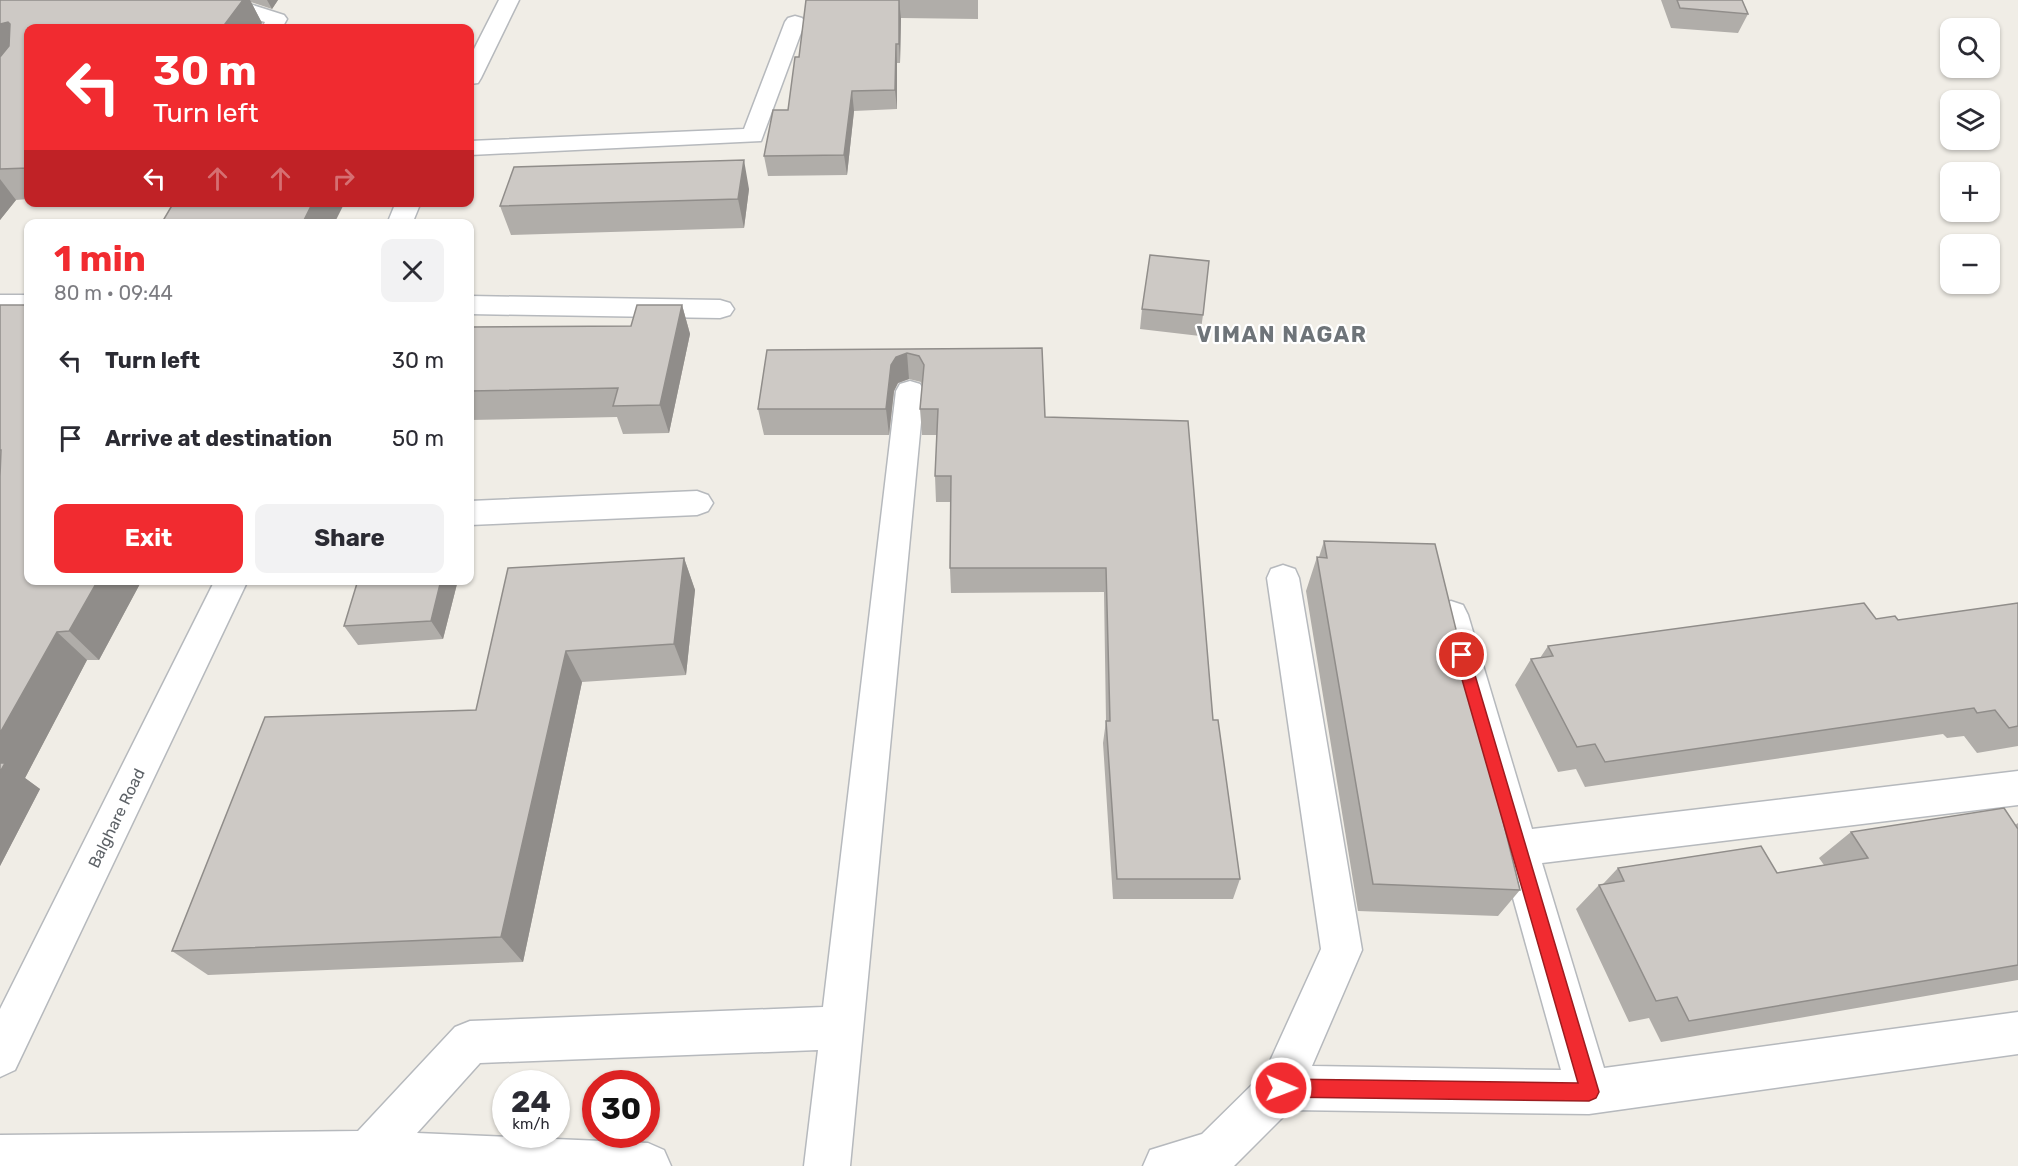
<!DOCTYPE html>
<meta charset="utf-8">
<style>
:root{--surface:#fff;--page:#f2f2f3;--text:#2b2b33;--muted:#7c7c81;--accent:#f12b30}
body{margin:0;font-family:Rubik,sans-serif;background:var(--page);color:var(--text);height:100vh;display:flex;flex-direction:column;font-size:22px;white-space:nowrap}
*{box-sizing:border-box;margin:0}
p{font-size:20px;color:var(--muted)}
.icon{flex:none;width:33px;height:33px;fill:none;stroke:currentColor;stroke-width:2;stroke-linecap:round;stroke-linejoin:round}
.map{position:relative;flex:1;overflow:hidden}
.panel{position:absolute;left:24px;top:219px;width:450px;height:366px;display:flex;flex-direction:column;background:var(--surface);border-radius:12px;box-shadow:0 2px 4px #0004}
.panel>*{flex:none}
.top-card{position:absolute;left:24px;top:24px;width:450px;height:183px;border-radius:12px;box-shadow:0 2px 4px #0004;background:#f12b30;color:#fff;overflow:hidden}
.tools{position:absolute;left:1940px;top:18px;display:grid;gap:12px}
.tools a{display:grid;place-items:center;width:60px;height:60px;border-radius:12px;background:var(--surface);box-shadow:0 2px 4px #0004;font-size:30px}
.speed{position:absolute;left:492px;top:1070px;display:flex;gap:12px;font-size:30px;font-weight:700;text-align:center}
.speed>*{display:grid;place-content:center;width:78px;height:78px;border-radius:50%;background:var(--surface);box-shadow:0 2px 4px #0004;line-height:1}
.speed small{font-size:15px;font-weight:400}
.speed .limit{border:9px solid #d22;background:#fff;color:#111}
.pin{position:absolute;display:grid;place-items:center;width:51px;height:51px;color:#fff;margin:-26px;border:3px solid #fff;border-radius:50%;box-shadow:0 2px 6px #0007}
.me{position:absolute;width:66px;margin:-33px;rotate:91deg;stroke-linejoin:round;filter:drop-shadow(0 0 4px #0008)}
.turn{display:flex;align-items:center;gap:21px;height:126px;padding:0 30px;font-size:27px}
.turn .icon{width:78px;height:78px;stroke-width:2.5}
.turn b{display:block;font-size:42px;line-height:51px}
.lanes{display:flex;align-items:center;height:57px;padding:0 30px;background:#0003;justify-content:center;gap:30px;direction:ltr}
.lanes .off{opacity:.35}
.round{display:grid;place-items:center;flex:none;width:63px;height:63px;border-radius:12px;background:var(--page)}
.overview{display:flex;align-items:center;justify-content:space-between;height:102px;padding:0 30px}
h1{font-size:36px;font-weight:700;line-height:45px;color:var(--accent)}
.primary-button{display:flex;gap:12px;margin-top:auto;padding:12px 30px}
.primary-button a{flex:1;height:69px;border-radius:12px;background:var(--accent);color:#fff;font-size:24px;font-weight:700;line-height:69px;text-align:center}
.primary-button a+a{background:var(--page);color:var(--text)}
ul{padding:0;list-style:none}
li{display:flex;align-items:center;gap:18px;height:78px;padding:0 30px}
li div{flex:1}
li b{display:block;font-size:22px}
li em{font-style:normal}
.map>svg:first-child{display:block}
</style>
<div class="map">
<svg width="2018" height="1166" viewBox="0 0 2018 1166">
<rect width="100%" height="100%" fill="#f0ede6"/>
<g fill="none" stroke-linecap="round" stroke-linejoin="round">
<g stroke="#b6b9bd" stroke-width="3">
<path id="minor" d="M 217,0 L 237,0 L 284,15 L 287,19 L 282,28 L 262,28 L 265,22 L 218,8 L 215,4 Z
M 499,0 L 519,0 L 481,78 L 478,83 L 470,84 L 470,57 Z
M 795,16 L 802,18 L 805,22 L 761,141 L 470,155 L 470,141 L 744,129 L 785,22 L 788,18 Z
M 396,202 L 421,202 L 412,224 L 387,224 Z
M 0,295 L 28,295 L 28,313 L 0,313 Z
M 470,296 L 720,300 L 730,303 L 734,309 L 730,315 L 720,318 L 470,314 Z
M 910,381 L 920,384 L 924,391 L 850,1166 L 804,1166 L 818,1050 L 480,1063 L 417,1133 L 648,1143 L 664,1150 L 671,1166 L 0,1166 L 0,1135 L 358,1131 L 455,1027 L 470,1021 L 823,1007 L 896,391 L 900,384 Z
M 697,491 L 708,495 L 713,503 L 708,511 L 697,515 L 470,525 L 470,501 Z
M 1283,565 L 1295,569 L 1299,578 L 1362,950 L 1312,1066 L 1561,1070 L 1434,615 L 1439,605 L 1451,601 L 1463,605 L 1468,615 L 1532,829 L 2018,771 L 2018,805 L 1542,863 L 1604,1068 L 2018,1012 L 2018,1054 L 1589,1114 L 1290,1110 L 1234,1166 L 1143,1166 L 1150,1150 L 1202,1134 L 1265,1072 L 1321,949 L 1267,578 L 1271,569 Z
M 215,580 L 248,580 L 15,1070 L 0,1077 L 0,1009 Z"/>
</g>
<use href="#minor" fill="#fff" fill-rule="evenodd"/>
</g>
<path fill="#b0ada9" d="M 0,0 L 278,0 L 272,9 L 251,2 L 262,23 L 258,28 L 28,28 L 28,199 L 16,200 L 0,220 Z
M 806,0 L 978,0 L 978,19 L 901,18 L 900,63 L 897,63 L 897,109 L 854,111 L 847,175 L 768,176 L 764,156 L 788,110 L 799,57 Z
M 1661,0 L 1742,0 L 1748,14 L 1738,33 L 1671,28 Z
M 749,189 L 744,228 L 511,235 L 500,206 Z
M 0,305 L 28,580 L 142,580 L 99,660 L 87,660 L 25,778 L 40,789 L 0,866 Z
M 682,305 L 690,334 L 669,433 L 623,434 L 617,417 L 470,420 L 470,327 L 631,326 Z
M 1142,309 L 1203,315 L 1200,336 L 1140,329 Z
M 1042,348 L 1045,417 L 1213,720 L 1240,879 L 1233,899 L 1113,899 L 1103,743 L 1106,721 L 1104,592 L 951,593 L 950,568 L 951,502 L 936,502 L 935,476 L 937,435 L 922,435 L 920,409 L 922,385 L 921,382 L 909,379 L 898,383 L 894,391 L 889,435 L 764,435 L 758,409 L 767,350 Z
M 1324,541 L 1520,890 L 1498,916 L 1358,911 L 1306,591 L 1317,557 L 1319,557 Z
M 684,558 L 695,590 L 686,675 L 582,682 L 523,962 L 208,975 L 172,951 Z
M 358,580 L 458,580 L 443,639 L 358,645 L 344,626 Z
M 2018,603 L 2018,746 L 1977,753 L 1964,736 L 1947,738 L 1943,734 L 1585,787 L 1576,769 L 1558,772 L 1515,685 L 1531,659 L 1540,658 L 1548,646 L 1876,619 L 1898,620 Z
M 2018,823 L 2018,980 L 1661,1042 L 1649,1018 L 1629,1022 L 1576,909 L 1599,885 L 1603,884 L 1618,868 L 1777,873 L 1824,865 L 1819,858 L 1851,832 L 2015,825 Z"/>
<path fill="#908d8a" d="M 243,0 L 250,0 L 262,23 L 258,28 L 222,28 Z
M 267,0 L 278,0 L 272,9 Z
M 899,0 L 901,18 L 900,63 L 899,44 Z
M 8,22 L 27,52 L 0,77 L 0,24 Z
M 896,44 L 897,63 L 897,109 L 895,90 Z
M 852,91 L 854,111 L 847,175 L 844,155 Z
M 744,160 L 749,189 L 744,228 L 738,199 Z
M 0,179 L 16,200 L 0,220 Z
M 313,202 L 345,202 L 334,224 L 302,224 Z
M 682,305 L 690,334 L 669,433 L 660,405 Z
M 907,353 L 909,379 L 898,383 L 894,391 L 889,435 L 886,409 L 891,365 L 896,357 Z
M 684,558 L 695,590 L 686,675 L 674,644 Z
M 98,580 L 142,580 L 99,660 L 69,631 Z
M 441,580 L 458,580 L 443,639 L 431,621 Z
M 57,632 L 87,660 L 25,778 L 40,789 L 0,866 L 0,733 Z
M 566,651 L 582,682 L 523,962 L 501,937 Z"/>
<path fill="#cdc9c5" stroke="#908d8a" stroke-width="1.5" d="M 0,0 L 243,0 L 222,28 L 28,28 L 28,168 L 0,169 L 0,57 L 9,46 L 10,24 L 8,22 L 0,24 Z
M 806,0 L 899,0 L 899,44 L 896,44 L 895,90 L 852,91 L 844,155 L 764,156 L 773,110 L 788,110 L 795,57 L 799,57 Z
M 1677,0 L 1742,0 L 1748,14 L 1680,8 Z
M 744,160 L 738,199 L 500,206 L 514,167 Z
M 174,202 L 313,202 L 302,224 L 161,224 Z
M 1150,255 L 1209,261 L 1203,315 L 1142,309 Z
M 0,305 L 28,305 L 28,580 L 98,580 L 69,631 L 57,632 L 0,733 L 0,476 L 1,450 L 0,450 Z
M 637,305 L 682,305 L 660,405 L 613,406 L 618,388 L 470,391 L 470,327 L 631,326 Z
M 1042,348 L 1045,417 L 1188,421 L 1213,720 L 1218,720 L 1240,879 L 1117,879 L 1106,721 L 1110,721 L 1106,568 L 950,568 L 951,476 L 935,476 L 938,409 L 920,409 L 924,365 L 919,356 L 907,353 L 896,357 L 891,365 L 886,409 L 758,409 L 767,350 Z
M 1324,541 L 1435,544 L 1520,890 L 1373,884 L 1317,557 L 1327,558 Z
M 684,558 L 674,644 L 566,651 L 501,937 L 172,951 L 265,717 L 476,710 L 508,568 Z
M 358,580 L 441,580 L 431,621 L 344,626 Z
M 1864,603 L 1876,619 L 1895,616 L 1898,620 L 2018,603 L 2018,726 L 2009,728 L 1995,710 L 1977,713 L 1974,708 L 1605,762 L 1595,744 L 1577,747 L 1531,659 L 1553,656 L 1548,646 Z
M 0,763 L 5,763 L 0,772 Z
M 2004,808 L 2018,829 L 2018,965 L 1689,1021 L 1677,997 L 1656,1001 L 1599,885 L 1624,881 L 1618,868 L 1761,846 L 1777,873 L 1868,858 L 1851,832 Z"/>
<path fill="#f12b30" stroke="#9d1c1f" stroke-width="1.5" d="M 1462,649 L 1469,655 L 1599,1092 L 1596,1098 L 1589,1101 L 1281,1097 L 1274,1094 L 1272,1088 L 1274,1081 L 1281,1079 L 1578,1083 L 1455,655 Z"/>
<g text-anchor="middle" stroke-width="4.5" stroke-linejoin="round" paint-order="stroke">
<g font-size="16" fill="#5d6267" stroke="#fff">
<text transform="translate(116 818) rotate(-64)" y="6">Balghare Road</text>
</g>
<g font-size="22" font-weight="bold" letter-spacing="1.5" fill="#6e7479" stroke="#fff">
<text x="1282" y="342">VIMAN NAGAR</text>
</g>
</g>
</svg>
<div class="tools">
<a><svg class="icon" aria-label="search" viewBox="0 0 24 24"><circle cx="10" cy="10" r="6"/><path d="M15 15l6 6"/></svg></a>
<a><svg class="icon" aria-label="layers" viewBox="0 0 24 24"><path d="M12 4l9 5-9 5-9-5zM3 14l9 5 9-5"/></svg></a>
<a>+</a>
<a>−</a>
</div>
<div class="speed"><div>24<small>km/h</small></div><div class="limit">30</div></div>
<div class="pin" style="left:1462px;top:655px;background:#d93025"><svg class="icon" aria-label="arrive" viewBox="0 0 24 24"><path d="M6 21V4h12l-3 4 3 4H6"/></svg></div>
<svg class="me" style="left:1281px;top:1088px" viewBox="-20 -20 40 40"><circle r="17" fill="#f12b30" stroke="#fff" stroke-width="3"/><path d="M0-11L8 9 0 5-8 9z" fill="#fff"/></svg>
<div class="top-card">
<div class="turn"><svg class="icon" aria-label="left" viewBox="0 0 24 24"><path d="M17 20v-9H6M10 6l-5 5 5 5"/></svg><div><b>30 m</b>Turn left</div></div>
<div class="lanes"><svg class="icon" aria-label="left" viewBox="0 0 24 24"><path d="M17 20v-9H6M10 6l-5 5 5 5"/></svg><svg class="icon off" aria-label="ahead" viewBox="0 0 24 24"><path d="M12 20V5M6 11l6-6 6 6"/></svg><svg class="icon off" aria-label="ahead" viewBox="0 0 24 24"><path d="M12 20V5M6 11l6-6 6 6"/></svg><svg class="icon off" aria-label="right" viewBox="0 0 24 24"><path d="M7 20v-9h11M14 6l5 5-5 5"/></svg></div>
</div>
<section class="panel">
<div class="overview"><div><h1>1 min</h1><p>80 m · 09:44</p></div><a class="round"><svg class="icon" aria-label="close" viewBox="0 0 24 24"><path d="M6 6l12 12M18 6L6 18"/></svg></a></div>
<ul>
<li><svg class="icon" aria-label="left" viewBox="0 0 24 24"><path d="M17 20v-9H6M10 6l-5 5 5 5"/></svg><div><b>Turn left</b></div><em>30 m</em></li>
<li><svg class="icon" aria-label="arrive" viewBox="0 0 24 24"><path d="M6 21V4h12l-3 4 3 4H6"/></svg><div><b>Arrive at destination</b></div><em>50 m</em></li>
</ul>
<div class="primary-button"><a>Exit</a><a>Share</a></div>
</section>
</div>
